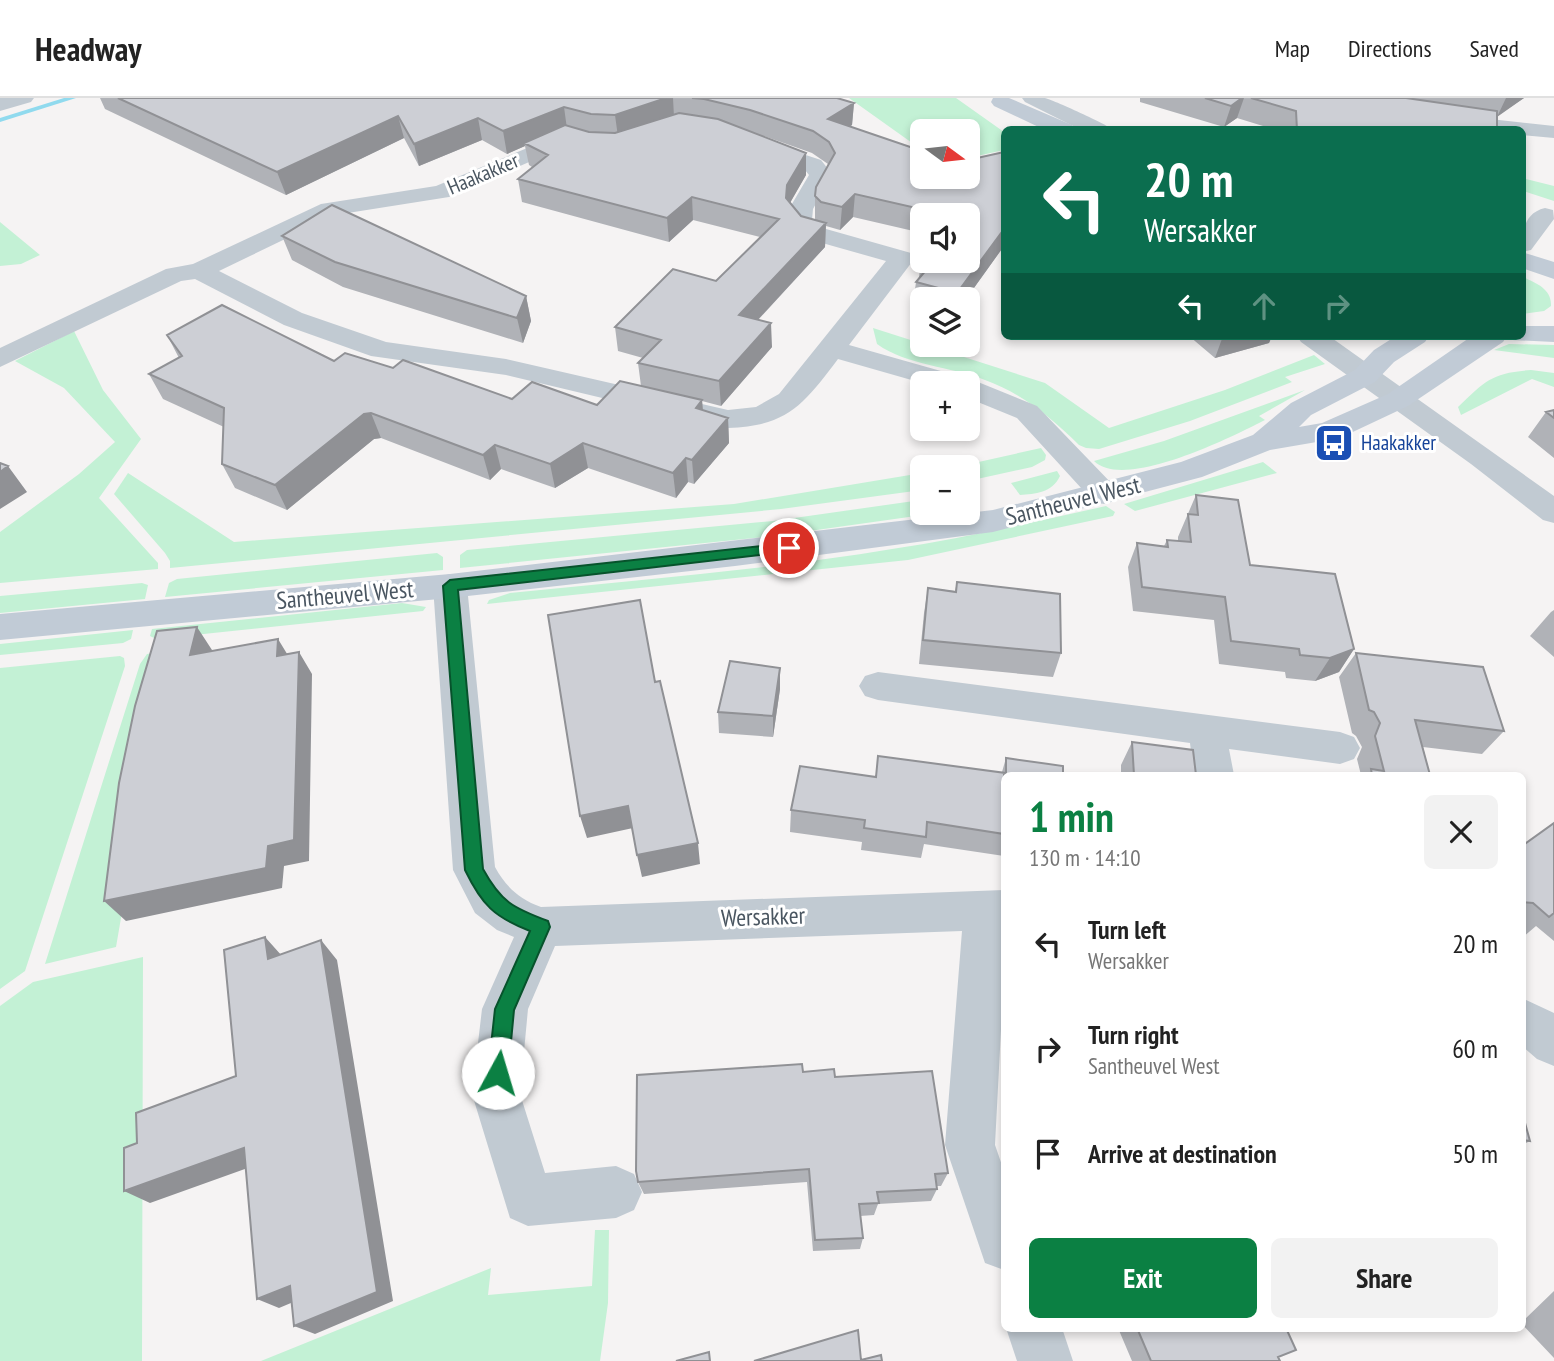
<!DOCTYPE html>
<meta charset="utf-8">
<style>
:root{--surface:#fff;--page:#f2f2f2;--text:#222;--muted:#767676;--line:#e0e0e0;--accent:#0b8043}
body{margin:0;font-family:"PT Sans Narrow",sans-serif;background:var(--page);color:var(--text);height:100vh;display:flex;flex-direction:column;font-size:26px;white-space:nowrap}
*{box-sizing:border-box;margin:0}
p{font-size:23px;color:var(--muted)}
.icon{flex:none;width:38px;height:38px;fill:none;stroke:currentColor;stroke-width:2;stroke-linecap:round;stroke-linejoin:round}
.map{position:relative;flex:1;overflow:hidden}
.side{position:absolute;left:1001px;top:674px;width:525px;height:560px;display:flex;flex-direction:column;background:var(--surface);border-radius:10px;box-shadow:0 4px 10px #0003}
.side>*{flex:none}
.banner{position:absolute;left:1001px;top:28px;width:525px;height:214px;border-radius:10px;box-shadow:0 4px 10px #0003;background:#0b6e4f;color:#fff;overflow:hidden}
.needle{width:46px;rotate:105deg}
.tools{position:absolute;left:910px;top:21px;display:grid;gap:14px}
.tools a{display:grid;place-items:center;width:70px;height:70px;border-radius:10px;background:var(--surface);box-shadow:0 4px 10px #0003;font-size:35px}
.pin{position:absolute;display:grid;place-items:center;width:60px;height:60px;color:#fff;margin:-30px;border:4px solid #fff;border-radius:50%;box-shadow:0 2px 7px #0007}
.me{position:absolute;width:77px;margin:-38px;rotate:6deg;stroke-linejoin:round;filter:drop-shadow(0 0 5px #0008)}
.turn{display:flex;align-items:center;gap:24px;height:147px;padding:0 28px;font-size:32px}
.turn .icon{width:91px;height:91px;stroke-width:2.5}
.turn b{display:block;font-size:49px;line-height:60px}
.lanes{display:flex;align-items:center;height:66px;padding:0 28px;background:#0003;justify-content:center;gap:35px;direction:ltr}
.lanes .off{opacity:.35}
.round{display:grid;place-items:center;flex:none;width:74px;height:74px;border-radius:10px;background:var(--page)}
.overview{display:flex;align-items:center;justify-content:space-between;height:119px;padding:0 28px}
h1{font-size:42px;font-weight:800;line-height:52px;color:var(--accent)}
.action{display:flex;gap:14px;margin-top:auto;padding:14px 28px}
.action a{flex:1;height:80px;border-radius:10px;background:var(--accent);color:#fff;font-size:28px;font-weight:800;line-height:80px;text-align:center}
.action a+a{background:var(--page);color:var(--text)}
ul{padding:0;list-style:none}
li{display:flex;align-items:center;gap:21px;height:105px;padding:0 28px}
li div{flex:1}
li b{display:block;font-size:26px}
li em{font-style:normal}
header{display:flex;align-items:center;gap:42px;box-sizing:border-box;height:98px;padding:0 35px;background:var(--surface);border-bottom:2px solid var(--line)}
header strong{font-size:33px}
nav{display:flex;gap:38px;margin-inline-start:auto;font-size:24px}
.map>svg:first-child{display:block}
</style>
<header>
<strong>Headway</strong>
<nav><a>Map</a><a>Directions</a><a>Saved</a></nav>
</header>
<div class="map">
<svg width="1554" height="1263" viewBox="0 0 1554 1263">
<rect width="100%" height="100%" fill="#f5f3f3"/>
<path fill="#c3f1d5" d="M 849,0 L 956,0 L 1004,34 L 1004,52 L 968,60 L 968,33 L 922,33 L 922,52 Z
M 1522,80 L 1554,88 L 1554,103 L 1523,93 Z
M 0,124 L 40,157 L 21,166 L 0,168 Z
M 1523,179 C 1536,185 1552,191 1551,208 L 1544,213 L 1523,216 Z
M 873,230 L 1045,285 L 1109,330 L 1225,292 L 1314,257 L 1325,266 L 1285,279 L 1292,284 L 1190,323 L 1099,351 L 1086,350 L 1079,347 C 1050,319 1023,296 985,282 C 950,268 908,268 877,246 Z
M 74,233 L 103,292 L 141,341 L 99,400 L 158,465 L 158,471 L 0,485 L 0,434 L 79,376 L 115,344 L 64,290 L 15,263 Z
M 1509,246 L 1554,247 L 1554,260 L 1494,252 Z
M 1531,272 L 1554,275 L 1554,289 L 1532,281 L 1461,317 L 1458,309 C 1486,282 1492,275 1531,272 Z
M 1305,292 L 1259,318 L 1265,322 C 1232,339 1124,393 1094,363 L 1164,343 Z
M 1041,350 L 1046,357 L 1045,362 L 1032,369 L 968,383 L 968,369 L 956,369 Z
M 1263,364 L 1277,375 L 1135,413 L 1124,406 Z
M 1057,373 L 1060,378 C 1052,395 1035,396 1020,397 L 1011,385 Z
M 128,375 L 234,444 L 734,406 L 922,375 L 922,392 L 781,411 L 170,470 L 170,463 L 165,455 L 114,396 Z
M 921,402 L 922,415 L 926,415 L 923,417 L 774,438 L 460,470 L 460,457 L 467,452 L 773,423 Z
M 1106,408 L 1115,414 L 1113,418 L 908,462 L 487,506 L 489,502 L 510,495 C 637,482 766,472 892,451 C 964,440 1035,424 1106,408 Z
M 437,455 L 443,459 L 443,472 L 165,499 L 169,485 L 177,481 Z
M 142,485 L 148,487 L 145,501 L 0,515 L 0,498 Z
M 402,505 L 426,509 L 423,513 L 156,541 L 150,538 L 152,531 Z
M 133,532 L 131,541 L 123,545 L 0,557 L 0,546 Z
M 167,553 L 116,849 L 45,866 L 140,566 L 147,556 Z
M 120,558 L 124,560 L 125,568 L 25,873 L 0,891 L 0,570 Z
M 143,859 L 142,1263 L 0,1263 L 0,908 L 33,884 Z
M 595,1132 L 609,1132 L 608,1205 L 600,1263 L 261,1263 L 491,1170 L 488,1197 L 592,1188 Z"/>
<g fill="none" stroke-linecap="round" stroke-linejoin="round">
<path fill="#90daee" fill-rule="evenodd" d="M 64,0 L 76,0 L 0,24 L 0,20 Z"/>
<path fill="#c1cad2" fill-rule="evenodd" d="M 0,0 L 34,0 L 31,4 L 0,13 Z
M 1022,0 C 1029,0 1038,0 1045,0 C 1051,1 1111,28 1113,32 L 1081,32 L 1025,4 Z
M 1445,16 L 1554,28 L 1554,40 L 1522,37 L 1522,32 L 1473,32 L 1438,26 L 1434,22 L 1438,18 Z
M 568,33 L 582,37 L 585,42 L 582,47 L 568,47 L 449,99 L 335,117 L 219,173 L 302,215 L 386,244 L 506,261 L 728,312 L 756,309 L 779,296 L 886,163 L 801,139 L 788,123 L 789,111 L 809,77 L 805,72 L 747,53 L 744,48 L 747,43 L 763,43 L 821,62 L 832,76 L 813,111 L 812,122 L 819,129 L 911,155 L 915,160 L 849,247 L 962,279 L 964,282 L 978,284 L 1037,308 L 1115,389 L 1120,396 L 1115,403 L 1104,406 L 1093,403 L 1017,320 L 968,300 L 968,285 L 922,285 L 838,261 C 804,306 788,328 728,330 L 506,277 L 371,258 L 284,227 L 195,181 L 181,183 L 0,269 L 0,250 L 166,171 L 193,166 L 321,106 L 436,88 Z
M 1545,110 L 1553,112 L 1554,121 L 1531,152 L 1522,154 C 1522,136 1523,115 1545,110 Z
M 1297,238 L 1329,238 L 1554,398 L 1554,425 L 1543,422 L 1471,366 L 1301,244 Z
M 450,476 L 462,479 L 467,488 L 495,769 C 506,789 519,801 541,809 L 1004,792 L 1004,874 L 995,1047 L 1004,1073 L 1004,1172 L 985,1165 L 945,1047 L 962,833 L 555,848 L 528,911 L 520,996 L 545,1075 L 616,1068 L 634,1076 L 642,1094 L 634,1112 L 616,1120 L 528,1128 L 510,1120 L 472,996 L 482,911 L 514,839 L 497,832 L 475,815 L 453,772 L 433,488 L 438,479 Z
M 878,574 L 1340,634 L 1354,639 L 1360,650 L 1354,661 L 1340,666 L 1229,651 L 1234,677 L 1194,677 L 1190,645 L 878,602 L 865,598 L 859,588 L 865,578 Z
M 1522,900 L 1554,915 L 1554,968 L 1537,961 L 1522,948 Z
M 1006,1230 L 1062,1230 L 1073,1263 L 1017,1263 Z"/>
<path fill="#c1cbd6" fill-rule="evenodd" d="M 993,0 L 1009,0 L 1072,27 L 1074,32 L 1045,32 L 994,8 L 991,4 Z
M 1522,154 L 1554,164 L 1554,181 L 1522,170 Z
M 1522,228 L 1554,228 L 1554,244 L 1512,242 L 1510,238 L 1522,238 Z
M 1396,238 L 1429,238 L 1425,244 L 1394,264 L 1375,284 L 1311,317 L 1299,329 L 1322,325 L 1388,296 L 1472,238 L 1507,238 L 1503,244 L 1408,308 L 1340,340 L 1270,352 L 1202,379 L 993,434 L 735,468 L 450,500 L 0,542 L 0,516 L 450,476 L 993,412 L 1181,364 L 1253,337 L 1291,305 L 1355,272 L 1374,252 Z"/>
</g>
<path fill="#b0b2b7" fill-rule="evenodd" d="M 100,0 L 837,0 L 854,5 L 852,27 L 850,28 L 922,79 L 1004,54 L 1004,148 L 966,201 L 922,201 L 922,210 L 913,207 L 916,184 L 919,180 L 920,169 L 922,167 L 923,163 L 968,163 L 968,117 L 922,117 L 922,135 L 853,119 L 840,132 L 826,128 L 825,149 L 758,222 L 772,249 L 721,308 L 702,303 L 703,312 L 728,320 L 729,345 L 694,386 L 688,384 L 676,400 L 588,370 L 555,390 L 501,371 L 490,382 L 381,340 L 374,341 L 287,412 L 235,390 L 222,366 L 224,329 L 163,301 L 149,276 L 179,260 L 167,237 L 334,263 L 393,270 L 512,301 L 597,307 L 641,288 L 638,265 L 643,260 L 618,253 L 615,229 L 716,183 L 760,139 L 693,122 L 669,144 L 522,104 L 518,81 L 532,69 L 529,67 L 525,48 L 507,56 L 482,42 L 419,68 L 404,40 L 286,97 L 105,11 ZM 764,38 L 812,55 L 828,66 L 815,98 L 815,121 L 816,122 L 801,118 L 790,105 L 806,77 Z
M 1140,0 L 1524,0 L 1497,18 L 1497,32 L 1276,32 L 1237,20 L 1224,29 L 1140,4 Z
M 282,138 L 526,198 L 531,223 L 523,245 L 343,189 L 292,162 Z
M 1189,238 L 1272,238 L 1269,245 L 1215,260 Z
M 1554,312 L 1554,360 L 1528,339 L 1546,314 Z
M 1196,397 L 1250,467 L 1354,551 L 1339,574 L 1315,583 L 1286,580 L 1285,574 L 1219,566 L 1214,522 L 1133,513 L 1128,469 L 1137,445 L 1164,448 L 1167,442 L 1178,443 L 1178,439 Z
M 957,484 L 1061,555 L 1053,579 L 919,566 L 924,515 L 928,490 L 955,493 Z
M 1554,512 L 1554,559 L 1530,538 L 1551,514 Z
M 1356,555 L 1504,633 L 1482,656 L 1423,649 L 1430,677 L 1361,677 L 1357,661 L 1362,649 L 1356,638 L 1352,635 L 1339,579 Z
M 780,570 L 780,591 L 773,639 L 719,635 L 718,614 Z
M 1132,644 L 1196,677 L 1121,677 L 1121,667 Z
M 1006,660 L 1063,668 L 1004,677 L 1004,758 L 924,746 L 921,760 L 861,752 L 862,744 L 790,734 L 791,712 L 875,679 L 1002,674 Z
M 1554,725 L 1554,843 L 1536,828 L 1523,839 L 1522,748 Z
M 803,974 L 835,979 L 948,1075 L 941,1088 L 937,1088 L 937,1091 L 931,1103 L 878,1106 L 874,1117 L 860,1118 L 863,1140 L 860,1151 L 813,1153 L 807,1084 L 644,1096 L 638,1084 Z
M 1522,1014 L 1530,1043 L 1522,1047 Z
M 1554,1193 L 1554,1260 L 1522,1226 L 1522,1224 Z
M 1118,1230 L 1286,1230 L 1278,1259 L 1280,1263 L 1132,1263 Z"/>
<path fill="#909195" d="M 666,0 L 673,0 L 674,19 L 618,39 L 615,17 Z
M 1242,0 L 1244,0 L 1237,20 L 1224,29 L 1231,8 Z
M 1506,0 L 1524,0 L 1497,19 Z
M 854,5 L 852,27 L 828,43 L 828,21 Z
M 564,9 L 567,31 L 524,45 L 525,48 L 507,56 L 503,33 Z
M 398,18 L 404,40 L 286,97 L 277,74 Z
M 478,20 L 482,42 L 419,68 L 414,46 Z
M 806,55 L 806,77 L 787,110 L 786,100 L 787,87 Z
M 855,96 L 853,119 L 840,132 L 842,109 Z
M 692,99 L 693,122 L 669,144 L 667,120 Z
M 826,125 L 825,149 L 740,241 L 739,217 Z
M 1004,131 L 1004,148 L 966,201 L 956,201 L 957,195 Z
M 526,198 L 531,223 L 523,245 L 517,220 Z
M 771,225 L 772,249 L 721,308 L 719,283 Z
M 1223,238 L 1272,238 L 1269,245 L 1215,260 Z
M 702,302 L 704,327 L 696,310 Z
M 371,315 L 381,340 L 374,341 L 287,412 L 275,387 L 364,316 Z
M 728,320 L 729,345 L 694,386 L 692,362 Z
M 583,345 L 588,370 L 555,390 L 550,366 Z
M 495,347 L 501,371 L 490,382 L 483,357 Z
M 686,360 L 688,384 L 676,400 L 673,375 Z
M 8,368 L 27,394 L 0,411 L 0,374 Z
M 197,529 L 212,552 L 206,579 L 190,557 Z
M 278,541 L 292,564 L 277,558 Z
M 1354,551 L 1339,574 L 1315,583 L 1330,560 Z
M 299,554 L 312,576 L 309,763 L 284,768 L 282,790 L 126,823 L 104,803 Z
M 780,570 L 780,591 L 773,639 L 773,618 Z
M 628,708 L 633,730 L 587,740 L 580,718 Z
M 698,745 L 700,766 L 642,779 L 637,757 Z
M 265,839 L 282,858 L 268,861 Z
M 321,842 L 337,862 L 393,1203 L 315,1236 L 294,1228 Z
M 244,1050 L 264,1064 L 150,1105 L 124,1093 Z
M 290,1188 L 310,1197 L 279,1210 L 257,1201 Z"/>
<path fill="#cdcfd5" stroke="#909195" stroke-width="2" d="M 118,0 L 666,0 L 615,17 L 591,16 L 564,9 L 503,33 L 478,20 L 414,46 L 398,18 L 277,74 Z
M 692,0 L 837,0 L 854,5 L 828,21 L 922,53 L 922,79 L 968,79 L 968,62 L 1004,54 L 1004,131 L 957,195 L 916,184 L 927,171 L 920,169 L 925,163 L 968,163 L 968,117 L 947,117 L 855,96 L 842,109 L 821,104 L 815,98 L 816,89 L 835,55 L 829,44 L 813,33 L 750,12 L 704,1 Z
M 1205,0 L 1242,0 L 1231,8 Z
M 1251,0 L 1406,0 L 1497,13 L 1497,32 L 1297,32 L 1296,13 Z
M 679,15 L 718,21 L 806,55 L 787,87 L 786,100 L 801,118 L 826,125 L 739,217 L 771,225 L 719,283 L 638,265 L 661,242 L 615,229 L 673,171 L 716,183 L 779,121 L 692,99 L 667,120 L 518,81 L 548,57 L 524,45 L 565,27 L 589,34 L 615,35 Z
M 332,107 L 526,198 L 517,220 L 335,164 L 282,138 Z
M 222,207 L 334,263 L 345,255 L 393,270 L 403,262 L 512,301 L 532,284 L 597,307 L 620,283 L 702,302 L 696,310 L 728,320 L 692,362 L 686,360 L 673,375 L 583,345 L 550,366 L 495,347 L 483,357 L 371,315 L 364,316 L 275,387 L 222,366 L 224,310 L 149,276 L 182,258 L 167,237 Z
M 1554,312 L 1554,320 L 1546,314 Z
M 0,365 L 8,368 L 0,374 Z
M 1196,397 L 1238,402 L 1250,467 L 1335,476 L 1354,551 L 1330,560 L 1300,557 L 1299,551 L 1231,543 L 1225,499 L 1142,489 L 1137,445 L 1168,449 L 1167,442 L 1191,444 L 1188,416 L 1198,417 Z
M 957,484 L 1060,496 L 1061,555 L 923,542 L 928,490 L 956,494 Z
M 640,502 L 655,584 L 660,583 L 698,745 L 637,757 L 628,708 L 580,718 L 548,517 Z
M 197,529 L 190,557 L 278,541 L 277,558 L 299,554 L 294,742 L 268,748 L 266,770 L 104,803 L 119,685 L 135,608 L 157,533 Z
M 1356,555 L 1483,569 L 1504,633 L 1415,622 L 1430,677 L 1372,677 L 1371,671 L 1384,673 L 1375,638 L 1380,625 L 1374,614 L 1369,612 Z
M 730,563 L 780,570 L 773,618 L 718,614 Z
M 1132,644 L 1193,652 L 1196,677 L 1134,677 Z
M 878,658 L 1006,675 L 1006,660 L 1063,668 L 1063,677 L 1004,677 L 1004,736 L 927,724 L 926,739 L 864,730 L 865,722 L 791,712 L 800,668 L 876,679 Z
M 1554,725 L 1554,815 L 1549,819 L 1533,805 L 1522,804 L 1522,748 Z
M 265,839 L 268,861 L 321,842 L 377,1194 L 294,1228 L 290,1188 L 257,1201 L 244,1050 L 124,1093 L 124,1050 L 137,1045 L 136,1015 L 236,978 L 224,852 Z
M 802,966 L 803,974 L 834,971 L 835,979 L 932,973 L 948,1075 L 935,1076 L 937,1091 L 877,1094 L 879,1105 L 859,1106 L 863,1140 L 815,1142 L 809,1071 L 638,1084 L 636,1073 L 637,977 Z
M 1522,1014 L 1530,1043 L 1522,1042 Z
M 1137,1230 L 1286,1230 L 1296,1252 L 1278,1259 L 1280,1263 L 1151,1263 Z
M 858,1232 L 861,1262 L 881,1257 L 882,1263 L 754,1263 Z
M 709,1254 L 710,1263 L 676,1263 Z"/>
<path fill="#0b8043" stroke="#07532c" stroke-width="2" d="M 789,445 L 796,450 L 794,453 L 458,492 L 483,771 C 501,804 513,810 548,823 L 550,829 L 514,912 L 508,975 L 505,982 L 498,985 L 491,982 L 488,975 L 495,911 L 530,833 C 494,819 482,807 465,772 L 443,488 L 450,482 Z"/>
<defs>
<g id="bus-square" transform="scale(2.0125)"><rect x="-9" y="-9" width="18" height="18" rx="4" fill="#1a4fb4" stroke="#fff"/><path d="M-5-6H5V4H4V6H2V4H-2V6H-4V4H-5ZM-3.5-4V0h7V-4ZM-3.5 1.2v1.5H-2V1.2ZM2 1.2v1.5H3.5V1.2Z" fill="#fff"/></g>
</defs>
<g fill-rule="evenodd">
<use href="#bus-square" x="1334" y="345"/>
</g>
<g text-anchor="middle" stroke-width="6" stroke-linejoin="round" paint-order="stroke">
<g font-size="21" fill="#4a5661" stroke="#fff">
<text transform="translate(483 76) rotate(-23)" y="7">Haakakker</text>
</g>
<g font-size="21" fill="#164399" stroke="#fff" text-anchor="start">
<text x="1361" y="352">Haakakker</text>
</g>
<g font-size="24" fill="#4a5661" stroke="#fff">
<text transform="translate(1073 403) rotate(-14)" y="8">Santheuvel West</text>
<text transform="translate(345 497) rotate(-5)" y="8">Santheuvel West</text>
<text transform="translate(763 819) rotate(-2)" y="8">Wersakker</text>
</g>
</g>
</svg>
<div class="tools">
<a><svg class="needle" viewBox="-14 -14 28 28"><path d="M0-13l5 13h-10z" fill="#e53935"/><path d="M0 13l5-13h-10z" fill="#767676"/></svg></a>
<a><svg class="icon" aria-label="sound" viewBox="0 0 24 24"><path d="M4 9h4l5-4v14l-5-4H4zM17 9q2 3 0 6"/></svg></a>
<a><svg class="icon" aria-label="layers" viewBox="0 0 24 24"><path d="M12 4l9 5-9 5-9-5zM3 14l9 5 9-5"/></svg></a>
<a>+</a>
<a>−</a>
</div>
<div class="pin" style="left:789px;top:450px;background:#d93025"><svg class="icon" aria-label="arrive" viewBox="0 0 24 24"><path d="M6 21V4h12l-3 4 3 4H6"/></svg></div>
<svg class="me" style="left:498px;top:975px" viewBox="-20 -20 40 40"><circle r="19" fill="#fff"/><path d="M0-13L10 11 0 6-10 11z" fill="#0b8043"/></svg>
<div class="banner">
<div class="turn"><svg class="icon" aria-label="left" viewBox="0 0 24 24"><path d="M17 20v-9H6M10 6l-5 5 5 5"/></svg><div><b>20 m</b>Wersakker</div></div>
<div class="lanes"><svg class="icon" aria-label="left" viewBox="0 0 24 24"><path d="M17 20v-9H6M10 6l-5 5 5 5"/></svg><svg class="icon off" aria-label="ahead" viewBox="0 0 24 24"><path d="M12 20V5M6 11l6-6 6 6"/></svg><svg class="icon off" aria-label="right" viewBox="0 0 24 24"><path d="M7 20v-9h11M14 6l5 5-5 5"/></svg></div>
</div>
<section class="side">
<div class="overview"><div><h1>1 min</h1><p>130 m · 14:10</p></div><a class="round"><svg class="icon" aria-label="close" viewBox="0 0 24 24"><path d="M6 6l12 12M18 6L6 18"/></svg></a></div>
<ul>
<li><svg class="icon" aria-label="left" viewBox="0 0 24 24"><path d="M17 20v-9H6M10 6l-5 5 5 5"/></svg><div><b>Turn left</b><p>Wersakker</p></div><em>20 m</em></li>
<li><svg class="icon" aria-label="right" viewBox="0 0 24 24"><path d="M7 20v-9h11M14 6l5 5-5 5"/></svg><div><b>Turn right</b><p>Santheuvel West</p></div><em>60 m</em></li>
<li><svg class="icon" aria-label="arrive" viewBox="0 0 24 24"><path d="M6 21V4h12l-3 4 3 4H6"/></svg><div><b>Arrive at destination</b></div><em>50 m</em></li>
</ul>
<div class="action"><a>Exit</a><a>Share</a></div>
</section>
</div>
